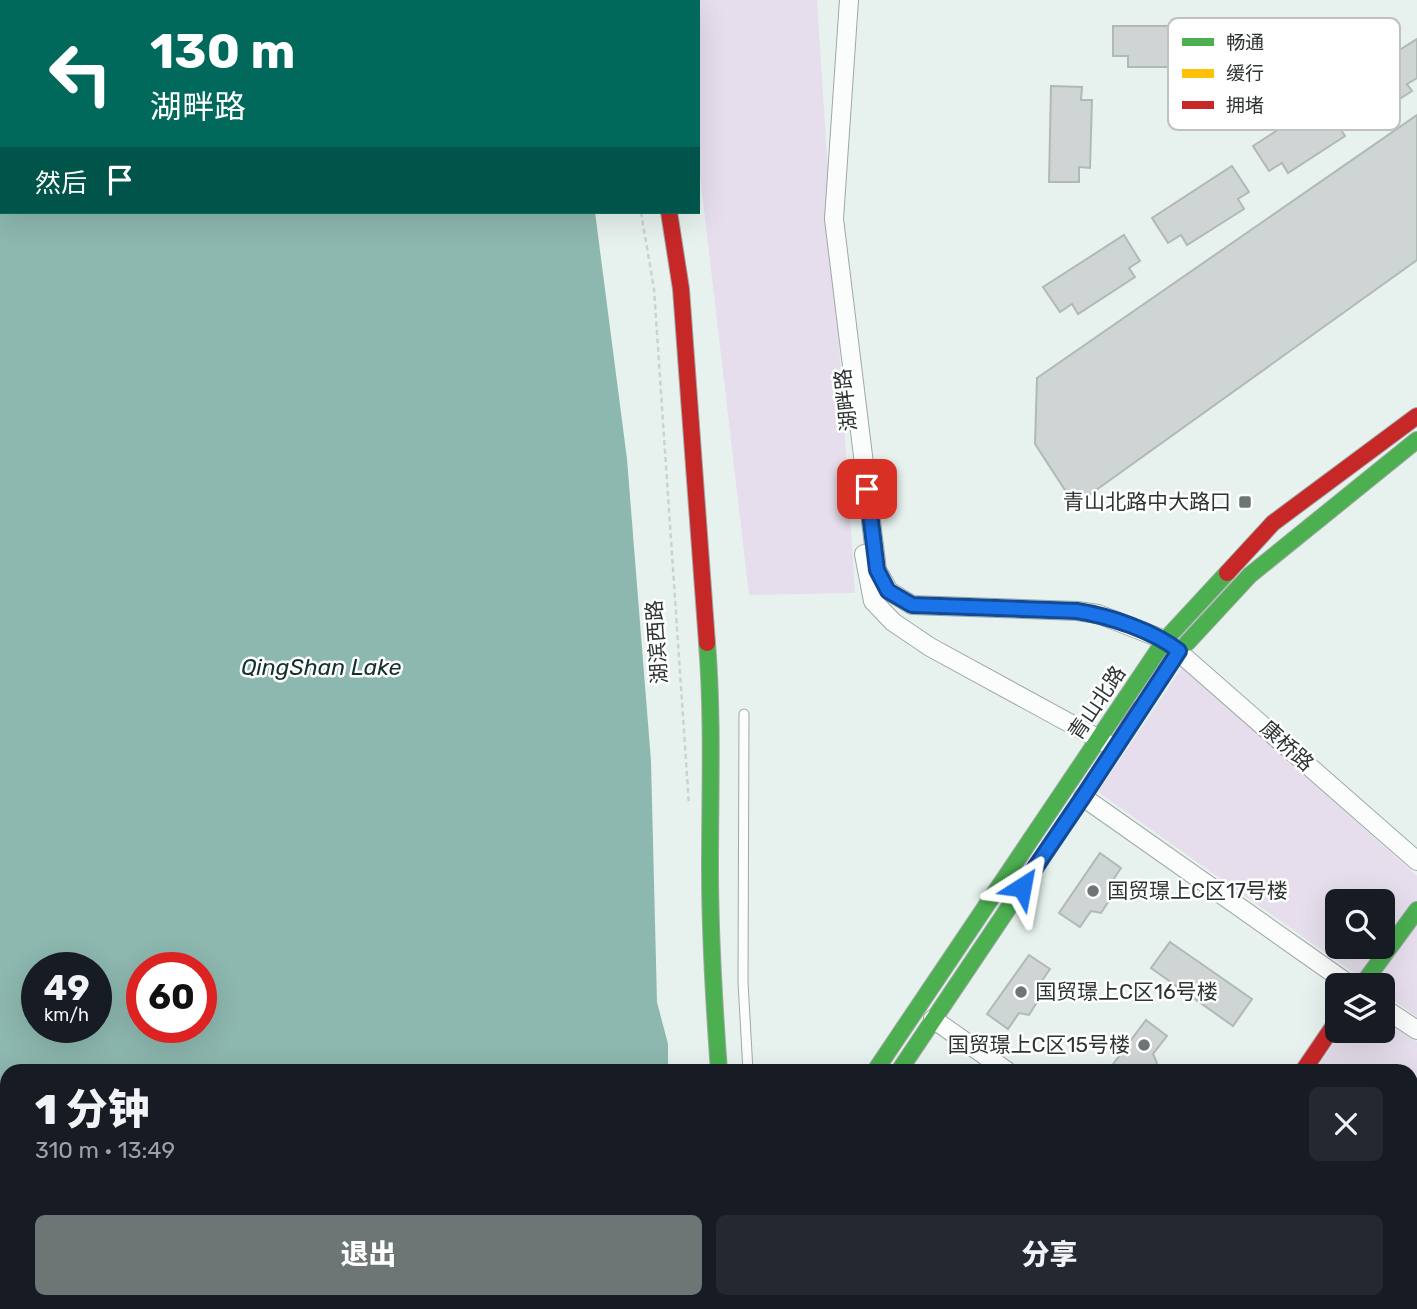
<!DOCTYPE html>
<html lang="zh">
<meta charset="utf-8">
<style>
:root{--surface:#171b24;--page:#242831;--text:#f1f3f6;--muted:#9ea1a6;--accent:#6e7675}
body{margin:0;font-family:Rubik,"Noto Sans SC",sans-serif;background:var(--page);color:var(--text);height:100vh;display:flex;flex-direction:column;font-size:26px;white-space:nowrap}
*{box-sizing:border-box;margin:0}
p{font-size:23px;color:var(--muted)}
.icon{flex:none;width:38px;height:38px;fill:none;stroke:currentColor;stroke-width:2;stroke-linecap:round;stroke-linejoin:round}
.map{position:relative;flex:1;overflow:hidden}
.drawer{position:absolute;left:0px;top:1064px;width:1418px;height:245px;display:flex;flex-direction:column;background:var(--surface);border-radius:21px 21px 0 0;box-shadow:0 7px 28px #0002}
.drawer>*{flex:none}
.hud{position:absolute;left:0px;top:0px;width:700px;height:214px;box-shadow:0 7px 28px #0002;background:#00695c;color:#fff;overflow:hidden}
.tools{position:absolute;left:1325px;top:889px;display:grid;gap:14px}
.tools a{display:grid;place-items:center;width:70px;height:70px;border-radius:10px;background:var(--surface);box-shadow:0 7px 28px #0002;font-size:35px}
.speed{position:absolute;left:21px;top:952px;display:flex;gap:14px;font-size:35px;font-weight:700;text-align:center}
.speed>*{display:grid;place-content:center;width:91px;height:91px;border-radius:50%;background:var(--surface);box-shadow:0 7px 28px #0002;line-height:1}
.speed small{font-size:18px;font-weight:400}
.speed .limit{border:10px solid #d22;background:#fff;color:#111}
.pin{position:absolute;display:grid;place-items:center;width:60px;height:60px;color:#fff;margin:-30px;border-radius:14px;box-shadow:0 4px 10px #0006}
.me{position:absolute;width:77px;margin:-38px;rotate:34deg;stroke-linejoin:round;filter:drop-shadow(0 0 5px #0008)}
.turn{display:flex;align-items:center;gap:24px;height:147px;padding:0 35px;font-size:32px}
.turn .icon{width:91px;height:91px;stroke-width:2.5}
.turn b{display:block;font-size:49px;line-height:60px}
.then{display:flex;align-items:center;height:66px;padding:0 35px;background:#0003;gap:14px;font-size:26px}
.round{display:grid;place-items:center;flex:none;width:74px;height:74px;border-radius:10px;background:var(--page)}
.overview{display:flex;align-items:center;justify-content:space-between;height:119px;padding:0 35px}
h1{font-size:42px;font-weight:800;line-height:52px}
.action{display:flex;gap:14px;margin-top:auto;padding:14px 35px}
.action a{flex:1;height:80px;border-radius:10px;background:var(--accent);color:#fff;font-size:28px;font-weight:800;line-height:80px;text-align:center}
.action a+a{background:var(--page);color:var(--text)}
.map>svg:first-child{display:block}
</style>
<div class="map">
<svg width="1417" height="1309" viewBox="0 0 1417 1309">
<rect width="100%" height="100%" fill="#e7f2ef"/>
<path fill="#e6deec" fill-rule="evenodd" d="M 680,0 L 817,0 L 855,593 L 749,595 L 698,158 L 698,2 L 680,2 Z
M 1183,666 L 1417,876 L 1417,1017 L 1383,993 L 1382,985 L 1371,985 L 1098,792 ZM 1337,901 L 1382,901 L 1382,947 L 1337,947 Z
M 1383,1019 L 1417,1042 L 1417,1279 L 1410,1279 L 1410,1071 L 1315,1071 L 1342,1031 L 1382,1031 Z"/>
<path fill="#8db8af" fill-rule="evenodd" d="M 0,0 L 569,0 L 569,2 L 2,2 L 2,212 L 595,212 L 627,459 L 651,761 L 657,1002 L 668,1044 L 668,1071 L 7,1071 L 7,1302 L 567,1302 L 562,1309 L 0,1309 ZM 37,968 L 96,968 L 96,1027 L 37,1027 ZM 142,968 L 201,968 L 201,1027 L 142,1027 Z"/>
<path fill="#ced5d4" stroke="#b1b9b7" stroke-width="2" d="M 1113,26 L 1209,26 L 1209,56 L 1196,56 L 1196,67 L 1128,67 L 1128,56 L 1113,56 Z
M 1417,39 L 1417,78 L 1407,84 L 1412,91 L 1390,105 L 1384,95 L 1372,103 L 1355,78 Z
M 1051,86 L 1082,87 L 1081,100 L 1092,100 L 1090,168 L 1079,167 L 1079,182 L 1049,182 Z
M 1333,94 L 1350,120 L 1339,127 L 1345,136 L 1288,173 L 1282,163 L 1269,171 L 1253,146 Z
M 1417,115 L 1417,260 L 1078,503 L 1065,490 L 1035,444 L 1037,378 Z
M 1232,166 L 1249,192 L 1238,199 L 1244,209 L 1187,245 L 1181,235 L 1168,243 L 1152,218 Z
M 1124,235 L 1140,261 L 1129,268 L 1135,277 L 1078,314 L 1072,304 L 1060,312 L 1043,287 Z
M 1100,853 L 1121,868 L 1109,886 L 1113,895 L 1101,913 L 1091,911 L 1080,927 L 1059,913 Z
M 1170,942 L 1252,999 L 1233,1026 L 1151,968 Z
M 1029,955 L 1050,969 L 1037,988 L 1041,996 L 1029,1015 L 1019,1013 L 1008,1029 L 987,1014 Z
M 1146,1020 L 1167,1036 L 1153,1054 L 1157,1063 L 1151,1071 L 1108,1071 Z"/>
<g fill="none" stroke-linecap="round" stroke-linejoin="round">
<g stroke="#a0a8a5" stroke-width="11">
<path id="lane" d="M 744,714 L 743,982 L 748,1071"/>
</g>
<g stroke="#a0a8a5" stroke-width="20">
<path id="street" d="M 849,0 L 834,219 L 877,570 L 889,591 L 912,605 L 1077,611 L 1098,614 L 1165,640 L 1417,861
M 864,554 L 873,601 L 893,622 L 930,647 L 1106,743
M 1083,797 L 1350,985
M 1382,1007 L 1417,1030
M 933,1019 L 1007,1071
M 1410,1286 L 1417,1286"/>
</g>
<g stroke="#a0a8a5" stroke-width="18">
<path id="fast" d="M 707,643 C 713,718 710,793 710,868 C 710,936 714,1003 719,1071
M 1187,643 L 1250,575 L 1417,440
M 1362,985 L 1417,910
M 875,1071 L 1165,640 L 1227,573
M 899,1071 L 1083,797 L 1140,709
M 641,1309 L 646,1302"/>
</g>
<g stroke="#a0a8a5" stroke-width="18">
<path id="slow" d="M 636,0 L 636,2
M 734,1309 L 739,1302
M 1141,1309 L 1146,1302"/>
</g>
<g stroke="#a0a8a5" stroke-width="18">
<path id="jam" d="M 669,212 L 681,289 L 707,643
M 1227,573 L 1273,523 L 1417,416
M 1303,1071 L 1337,1021
M 709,1309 L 714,1302"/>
</g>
<path stroke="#cdd1d0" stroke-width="2.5" stroke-dasharray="5 3.5" stroke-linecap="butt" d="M 604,0 L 604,2
M 641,212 L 654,289 L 689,805
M 592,1309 L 596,1302"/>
<use href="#lane" stroke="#fbfdfd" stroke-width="9"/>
<use href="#street" stroke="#fbfdfd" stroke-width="18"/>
<use href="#fast" stroke="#4caf50" stroke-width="16"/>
<use href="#slow" stroke="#ffc107" stroke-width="16"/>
<use href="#jam" stroke="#c62828" stroke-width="16"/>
</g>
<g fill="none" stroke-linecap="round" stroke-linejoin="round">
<g stroke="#114b97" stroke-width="18">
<path id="route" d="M 867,489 L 877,570 L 888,591 L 912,605 L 1077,611 C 1109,616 1154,631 1179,651 L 1083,797 L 1022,887"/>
</g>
<use href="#route" stroke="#1a73e8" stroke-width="12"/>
</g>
<g fill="#6e7675" stroke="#fff" stroke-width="2.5">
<rect x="1238" y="495" width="14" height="14" rx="3.5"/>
<circle cx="1093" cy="891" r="7"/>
<circle cx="1021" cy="992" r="7"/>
<circle cx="1144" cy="1045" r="7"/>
</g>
<g text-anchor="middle" stroke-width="5" stroke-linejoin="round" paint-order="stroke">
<g font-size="21" fill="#2d3433" stroke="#fff">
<text transform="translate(846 400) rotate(-96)" y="7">湖畔路</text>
<text transform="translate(657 642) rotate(-94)" y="7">湖滨西路</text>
<text transform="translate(1097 703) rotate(-56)" y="7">青山北路</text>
<text transform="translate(1287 746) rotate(42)" y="7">康桥路</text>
</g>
<g font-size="21" fill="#2d3433" stroke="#fff" text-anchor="end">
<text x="1231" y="509">青山北路中大路口</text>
<text x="1107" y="898" text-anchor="start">国贸璟上C区17号楼</text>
<text x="1035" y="999" text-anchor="start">国贸璟上C区16号楼</text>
<text x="1130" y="1052">国贸璟上C区15号楼</text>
</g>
<g font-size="23" font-style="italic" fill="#14322c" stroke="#fff">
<text x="321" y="675">QingShan Lake</text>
</g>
</g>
<rect x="1168" y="18" width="232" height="112" rx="10" fill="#fff" stroke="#c0c2c2" stroke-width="2"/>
<rect x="1182" y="38" width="32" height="8" fill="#4caf50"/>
<rect x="1182" y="69" width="32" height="9" fill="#ffc107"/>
<rect x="1182" y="101" width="32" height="8" fill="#c62828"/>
<g font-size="19" fill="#2d3433">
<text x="1226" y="49">畅通</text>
<text x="1226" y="80">缓行</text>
<text x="1226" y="112">拥堵</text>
</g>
</svg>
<div class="tools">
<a><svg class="icon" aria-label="search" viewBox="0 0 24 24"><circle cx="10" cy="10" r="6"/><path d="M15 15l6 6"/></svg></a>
<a><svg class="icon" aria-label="layers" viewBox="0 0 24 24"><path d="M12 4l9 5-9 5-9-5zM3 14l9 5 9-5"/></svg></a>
</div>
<div class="speed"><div>49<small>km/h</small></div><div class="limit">60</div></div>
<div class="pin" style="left:867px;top:489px;background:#d93025"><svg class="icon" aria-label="arrive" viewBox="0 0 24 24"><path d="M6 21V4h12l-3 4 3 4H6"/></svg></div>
<svg class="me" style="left:1022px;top:887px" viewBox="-20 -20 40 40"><path d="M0-17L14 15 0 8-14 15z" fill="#1a73e8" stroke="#fff" stroke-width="4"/></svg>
<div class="hud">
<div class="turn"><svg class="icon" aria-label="left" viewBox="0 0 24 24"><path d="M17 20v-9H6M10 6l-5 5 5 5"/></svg><div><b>130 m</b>湖畔路</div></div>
<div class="then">然后<svg class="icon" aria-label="arrive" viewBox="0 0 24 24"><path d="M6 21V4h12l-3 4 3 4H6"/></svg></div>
</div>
<section class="drawer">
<div class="overview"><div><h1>1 分钟</h1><p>310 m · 13:49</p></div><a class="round"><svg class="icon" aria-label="close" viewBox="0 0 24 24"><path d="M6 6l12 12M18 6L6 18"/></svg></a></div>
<div class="action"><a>退出</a><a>分享</a></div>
</section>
</div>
